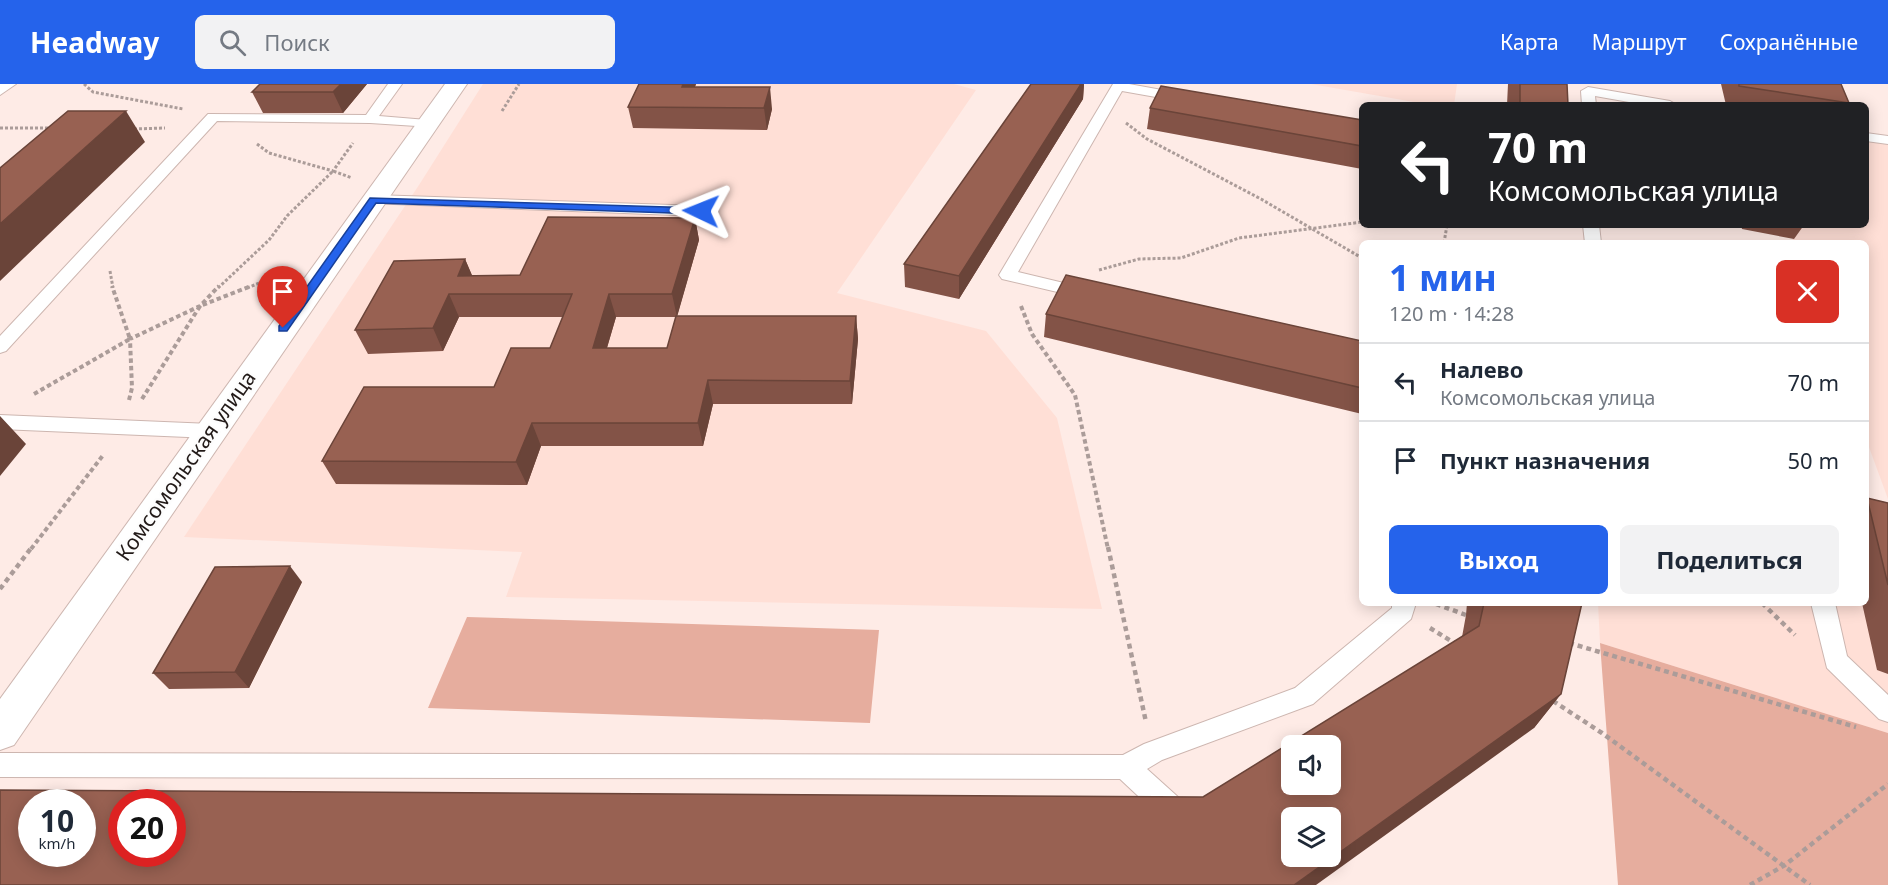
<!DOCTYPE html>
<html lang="ru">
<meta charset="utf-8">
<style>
:root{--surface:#fff;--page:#f2f2f3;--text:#1f2937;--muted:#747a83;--line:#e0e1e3;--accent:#2563eb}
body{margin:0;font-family:"Noto Sans",sans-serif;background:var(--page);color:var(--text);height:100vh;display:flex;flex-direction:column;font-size:22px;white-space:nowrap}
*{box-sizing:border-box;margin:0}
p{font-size:20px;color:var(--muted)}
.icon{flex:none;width:33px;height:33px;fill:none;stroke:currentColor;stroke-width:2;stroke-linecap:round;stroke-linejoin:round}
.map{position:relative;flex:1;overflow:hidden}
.details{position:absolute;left:1359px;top:156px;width:510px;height:366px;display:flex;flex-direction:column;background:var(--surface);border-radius:9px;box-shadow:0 3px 15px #0003}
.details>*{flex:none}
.guide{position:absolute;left:1359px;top:18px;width:510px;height:126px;border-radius:9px;box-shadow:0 3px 15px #0003;background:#202124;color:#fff;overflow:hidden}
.buttons{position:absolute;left:1281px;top:651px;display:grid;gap:12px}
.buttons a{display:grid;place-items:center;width:60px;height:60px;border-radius:9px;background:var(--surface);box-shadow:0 3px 15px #0003;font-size:30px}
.speed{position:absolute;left:18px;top:705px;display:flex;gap:12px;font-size:30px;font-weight:700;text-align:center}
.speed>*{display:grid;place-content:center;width:78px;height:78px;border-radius:50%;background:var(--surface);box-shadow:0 3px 15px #0003;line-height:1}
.speed small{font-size:15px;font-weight:400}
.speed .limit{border:9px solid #d22;background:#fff;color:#111}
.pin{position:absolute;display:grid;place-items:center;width:51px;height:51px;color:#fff;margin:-62px -26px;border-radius:50% 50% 50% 0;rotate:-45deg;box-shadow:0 0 6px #0007}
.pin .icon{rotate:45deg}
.me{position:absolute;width:66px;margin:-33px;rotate:272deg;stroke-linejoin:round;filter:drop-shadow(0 0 4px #0008)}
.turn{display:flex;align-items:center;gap:21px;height:126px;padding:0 30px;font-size:27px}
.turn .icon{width:78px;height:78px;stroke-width:2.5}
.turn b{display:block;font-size:42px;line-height:51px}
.round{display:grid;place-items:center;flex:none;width:63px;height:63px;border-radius:9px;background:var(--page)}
.headline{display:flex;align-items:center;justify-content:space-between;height:102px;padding:0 30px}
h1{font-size:36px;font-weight:700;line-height:45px;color:var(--accent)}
.cta{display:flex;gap:12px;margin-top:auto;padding:12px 30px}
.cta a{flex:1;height:69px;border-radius:9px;background:var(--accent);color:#fff;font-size:24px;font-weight:700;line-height:69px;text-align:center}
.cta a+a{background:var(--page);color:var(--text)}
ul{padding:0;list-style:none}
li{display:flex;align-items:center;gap:18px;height:78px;padding:0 30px;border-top:2px solid var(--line)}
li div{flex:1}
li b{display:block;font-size:22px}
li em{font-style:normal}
header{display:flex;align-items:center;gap:36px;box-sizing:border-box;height:84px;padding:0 30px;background:var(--accent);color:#fff}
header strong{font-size:28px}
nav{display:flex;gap:33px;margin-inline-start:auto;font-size:21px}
.search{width:420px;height:54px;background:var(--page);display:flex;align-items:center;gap:15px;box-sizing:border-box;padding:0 21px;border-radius:9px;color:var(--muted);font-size:22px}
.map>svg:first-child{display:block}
</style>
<header>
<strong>Headway</strong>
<div class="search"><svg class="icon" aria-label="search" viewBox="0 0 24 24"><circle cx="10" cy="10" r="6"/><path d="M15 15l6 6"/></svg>Поиск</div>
<nav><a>Карта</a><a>Маршрут</a><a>Сохранённые</a></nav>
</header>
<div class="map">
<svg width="1888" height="801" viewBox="0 0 1888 801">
<rect width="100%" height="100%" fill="#feebe6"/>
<path fill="#ffdfd6" d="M 483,0 L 954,0 L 976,6 L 837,209 L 986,247 L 1057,334 L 1102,525 L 506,513 L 522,468 L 184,453 L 419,101 Z
M 1311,0 L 1457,0 L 1454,21 L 1431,21 Z
M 1866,55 L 1888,58 L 1888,415 L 1866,355 L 1866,159 L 1794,159 L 1787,141 L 1866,141 Z
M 1888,429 L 1888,649 L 1600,559 L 1598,519 L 1866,519 Z"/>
<path fill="#e6ad9e" d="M 467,533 L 879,546 L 870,639 L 428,624 Z
M 1600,559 L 1888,649 L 1888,801 L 1618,801 Z"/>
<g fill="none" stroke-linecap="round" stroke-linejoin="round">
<g stroke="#cdb6b0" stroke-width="2">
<path id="lane" d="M 0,0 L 16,0 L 0,11 Z
M 388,0 L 402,0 L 379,32 L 427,36 L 434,40 L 432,43 L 370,39 L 217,37 L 6,267 L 0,269 L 0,252 L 208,30 L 366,31 Z
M 1113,0 L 1129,0 L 1184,10 L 1191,14 L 1184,18 L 1122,7 L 1018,188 L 1093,206 L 1096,210 L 1087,215 L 1002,195 L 999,191 Z
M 1588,3 L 1670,17 L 1677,21 L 1646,21 L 1595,12 L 1596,21 L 1582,21 L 1581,7 Z
M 1866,49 L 1888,52 L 1888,60 L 1866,57 Z
M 374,111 L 701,122 L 709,127 L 701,132 L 368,119 L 366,116 L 368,113 Z
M 1583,141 L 1599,141 L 1601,159 L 1585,159 Z
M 0,331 L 211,340 L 218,342 L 221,347 L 218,352 L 211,354 L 0,345 Z
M 1392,519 L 1416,519 L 1411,535 L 1313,620 L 1162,676 L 1147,685 L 1188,722 L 1192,731 L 1188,740 L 1178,744 L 1168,740 L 1120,695 L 0,693 L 0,669 L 1123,671 L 1144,660 L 1295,604 L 1392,524 Z
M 1811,519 L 1835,519 L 1847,572 L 1888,611 L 1888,638 L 1879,635 L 1827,584 Z"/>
</g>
<g stroke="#cdb6b0" stroke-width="2">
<path id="secondary" d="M 445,0 L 467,0 L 14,661 L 0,666 L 0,615 Z"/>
</g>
<path stroke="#ab9c99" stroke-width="3" stroke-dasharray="3 2" stroke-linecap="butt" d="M 84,0 L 93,8 L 183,25
M 502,27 L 519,0
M 1126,39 L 1147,55 L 1261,115 L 1362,174
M 0,44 L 51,44
M 134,45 L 165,44
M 257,60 L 269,69 L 333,87 L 353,59
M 1444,159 L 1447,141
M 1099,186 L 1139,175 L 1181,174 L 1239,154 L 1362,138
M 110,187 L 113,204
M 218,204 L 269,156 L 287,132 L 333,87 L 352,94
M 247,204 L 279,191"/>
<path stroke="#ab9c99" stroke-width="4" stroke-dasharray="4.5 3" stroke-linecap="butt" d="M 1021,222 L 1032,250 L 1075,311 L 1108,465
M 34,310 L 130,255 L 112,202
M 142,315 L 200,222 L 251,202
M 129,316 L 132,304 L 130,255 L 200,222 L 219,202
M 31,465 L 104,370"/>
<path stroke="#ab9c99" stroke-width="4.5" stroke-dasharray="5 4" stroke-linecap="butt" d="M 1108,463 L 1146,638
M 0,505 L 32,463
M 1762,519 L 1795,551
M 1436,520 L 1466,531
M 1430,544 L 1456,560
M 1569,559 L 1856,643
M 1553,617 L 1602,649 L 1810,801
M 1750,801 L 1785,781 L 1888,700"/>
<use href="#lane" fill="#fff" fill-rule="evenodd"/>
<use href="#secondary" fill="#fff" fill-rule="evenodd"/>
</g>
<path fill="#835347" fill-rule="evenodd" d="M 367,0 L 343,29 L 263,29 L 252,8 Z
M 639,0 L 696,0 L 695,3 L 772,25 L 767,46 L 633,44 L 628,23 Z
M 1031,0 L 1084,0 L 1083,15 L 959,215 L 905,203 L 904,180 Z
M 1508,0 L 1567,0 L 1568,21 L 1507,21 Z
M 1721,0 L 1841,0 L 1849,19 L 1848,21 L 1726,21 Z
M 1150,24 L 1362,36 L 1362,85 L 1147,45 Z
M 695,134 L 699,156 L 677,232 L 856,232 L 858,255 L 852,320 L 713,320 L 703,362 L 541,362 L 527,401 L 336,400 L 322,377 L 494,303 L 550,264 L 563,233 L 459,233 L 443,267 L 368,270 L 355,246 L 465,175 L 472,192 L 520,191 ZM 616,233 L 676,233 L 667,264 L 607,264 Z
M 1741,141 L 1804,141 L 1794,155 L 1742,145 Z
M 1046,230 L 1362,257 L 1362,330 L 1044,253 Z
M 1867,414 L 1888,419 L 1888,590 L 1877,586 L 1862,519 L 1866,519 L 1866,415 Z
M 302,498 L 249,604 L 169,605 L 153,589 Z
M 1467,519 L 1582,519 L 1561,610 L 1534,644 L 1203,713 L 1462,553 L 1466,531 Z"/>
<path fill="#6a4439" d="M 341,0 L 367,0 L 343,29 L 333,8 Z
M 683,0 L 696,0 L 686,24 L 682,3 Z
M 1081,0 L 1084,0 L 1083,15 L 959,215 L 959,192 Z
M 770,3 L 772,25 L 767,46 L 764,24 Z
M 126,27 L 145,58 L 0,197 L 0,140 Z
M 695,134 L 699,156 L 677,233 L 672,210 Z
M 465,175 L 475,198 L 458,192 Z
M 449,210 L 459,233 L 443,267 L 433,244 Z
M 609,210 L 616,233 L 600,287 L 593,264 Z
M 856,232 L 858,255 L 852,320 L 850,297 Z
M 708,296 L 713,320 L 703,362 L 698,339 Z
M 0,332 L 26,360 L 0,392 Z
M 532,339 L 541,362 L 527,401 L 516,378 Z
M 290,482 L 302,498 L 249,604 L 235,588 Z
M 1561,610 L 1534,644 L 1316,801 L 1294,801 Z"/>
<path fill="#986152" stroke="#6a4439" stroke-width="1.5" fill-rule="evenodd" d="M 260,0 L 341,0 L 333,8 L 252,8 Z
M 639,0 L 683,0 L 682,3 L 770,3 L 764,24 L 628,23 Z
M 1031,0 L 1081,0 L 959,192 L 904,180 Z
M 1520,0 L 1567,0 L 1568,21 L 1520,21 Z
M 1739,0 L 1841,0 L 1849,19 L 1739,2 Z
M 1161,2 L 1362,36 L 1362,62 L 1150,24 Z
M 68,27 L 126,27 L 0,140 L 0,84 Z
M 548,133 L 695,134 L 672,210 L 609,210 L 593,264 L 667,264 L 676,232 L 856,232 L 850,297 L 708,296 L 698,339 L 532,339 L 516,378 L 322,377 L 364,303 L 494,303 L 511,264 L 550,264 L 572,210 L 449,210 L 433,244 L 355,246 L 394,177 L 465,175 L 458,192 L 520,191 Z
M 1066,191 L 1362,257 L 1362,304 L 1046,230 Z
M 1867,414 L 1888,419 L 1888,501 Z
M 290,482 L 235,588 L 153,589 L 215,483 Z
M 1484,519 L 1582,519 L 1561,610 L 1294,801 L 0,801 L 0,706 L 1203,713 L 1479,542 ZM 1292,662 L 1330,662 L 1330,700 L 1292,700 ZM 32,718 L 82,718 L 82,770 L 32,770 ZM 122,718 L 172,718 L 172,770 L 122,770 ZM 1292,734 L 1330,734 L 1330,772 L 1292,772 Z"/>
<path fill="#2563eb" stroke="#184099" stroke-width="1.5" d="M 370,114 L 701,124 L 706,127 L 701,130 L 376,119 L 287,247 L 279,247 L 279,242 Z"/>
<g text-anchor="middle" stroke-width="5" stroke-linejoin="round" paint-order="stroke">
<g font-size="21" fill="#221a18" stroke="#fdfdfd">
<text transform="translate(186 382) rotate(-55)" y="7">Комсомольская улица</text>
</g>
</g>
</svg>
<div class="buttons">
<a><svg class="icon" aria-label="sound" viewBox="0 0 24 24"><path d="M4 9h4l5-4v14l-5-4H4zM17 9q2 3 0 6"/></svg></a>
<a><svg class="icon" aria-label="layers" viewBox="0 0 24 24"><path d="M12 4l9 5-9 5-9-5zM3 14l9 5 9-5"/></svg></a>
</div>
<div class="speed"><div>10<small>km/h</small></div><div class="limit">20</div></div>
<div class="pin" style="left:283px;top:244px;background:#d93025"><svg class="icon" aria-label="arrive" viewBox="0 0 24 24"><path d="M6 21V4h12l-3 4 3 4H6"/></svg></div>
<svg class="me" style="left:701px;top:127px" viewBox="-20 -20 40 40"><path d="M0-17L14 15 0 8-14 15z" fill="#2563eb" stroke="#fff" stroke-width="4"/></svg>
<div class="guide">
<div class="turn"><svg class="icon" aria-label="left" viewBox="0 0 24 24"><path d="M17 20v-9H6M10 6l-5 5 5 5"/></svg><div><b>70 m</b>Комсомольская улица</div></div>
</div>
<section class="details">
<div class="headline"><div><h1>1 мин</h1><p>120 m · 14:28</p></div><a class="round" style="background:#d93025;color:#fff"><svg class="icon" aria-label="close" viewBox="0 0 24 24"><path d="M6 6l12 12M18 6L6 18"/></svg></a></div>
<ul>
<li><svg class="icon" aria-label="left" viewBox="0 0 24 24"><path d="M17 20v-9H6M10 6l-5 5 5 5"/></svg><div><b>Налево</b><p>Комсомольская улица</p></div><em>70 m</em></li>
<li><svg class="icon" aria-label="arrive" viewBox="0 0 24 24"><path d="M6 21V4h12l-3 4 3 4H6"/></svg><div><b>Пункт назначения</b></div><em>50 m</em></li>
</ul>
<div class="cta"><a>Выход</a><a>Поделиться</a></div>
</section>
</div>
